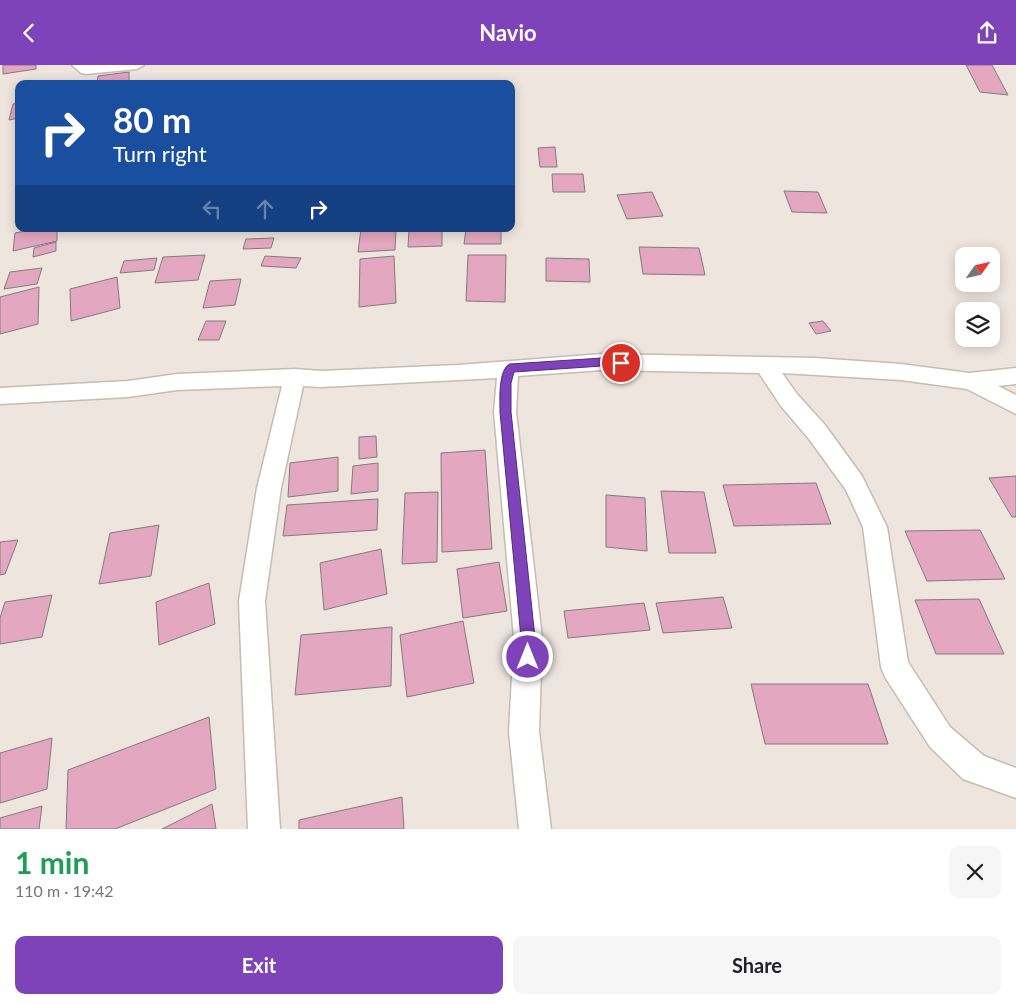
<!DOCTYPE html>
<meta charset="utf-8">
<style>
:root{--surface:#fff;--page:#f6f6f6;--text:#202124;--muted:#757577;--accent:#7f43b9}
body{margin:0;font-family:Lato,sans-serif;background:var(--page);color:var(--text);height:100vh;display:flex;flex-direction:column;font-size:19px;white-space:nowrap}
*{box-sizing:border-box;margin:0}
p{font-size:16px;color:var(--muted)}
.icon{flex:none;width:28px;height:28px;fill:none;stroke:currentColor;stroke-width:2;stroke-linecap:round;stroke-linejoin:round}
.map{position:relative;height:764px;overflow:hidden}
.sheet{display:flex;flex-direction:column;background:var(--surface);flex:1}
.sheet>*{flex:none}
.hud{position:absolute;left:15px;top:15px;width:500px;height:152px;border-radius:10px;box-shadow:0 2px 12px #0003;background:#1a4fa0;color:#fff;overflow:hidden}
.needle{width:32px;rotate:56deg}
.fabs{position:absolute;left:955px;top:182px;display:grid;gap:10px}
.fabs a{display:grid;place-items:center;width:45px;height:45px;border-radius:10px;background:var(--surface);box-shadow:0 2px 12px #0003;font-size:25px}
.pin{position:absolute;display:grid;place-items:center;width:42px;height:42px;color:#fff;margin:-21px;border:2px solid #fff;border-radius:50%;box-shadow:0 1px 5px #0007}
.me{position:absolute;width:55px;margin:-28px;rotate:0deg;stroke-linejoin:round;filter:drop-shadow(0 0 4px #0008)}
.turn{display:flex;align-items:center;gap:18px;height:105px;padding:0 15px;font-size:22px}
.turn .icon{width:65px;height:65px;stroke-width:2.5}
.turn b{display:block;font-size:35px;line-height:42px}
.lanes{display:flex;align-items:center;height:48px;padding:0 15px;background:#0003;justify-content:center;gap:25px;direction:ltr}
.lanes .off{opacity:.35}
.round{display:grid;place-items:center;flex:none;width:52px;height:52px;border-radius:10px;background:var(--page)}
.summary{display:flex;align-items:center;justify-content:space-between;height:85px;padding:0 15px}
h1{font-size:30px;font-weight:700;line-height:38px;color:#1e9e55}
.primary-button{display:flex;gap:10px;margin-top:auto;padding:10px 15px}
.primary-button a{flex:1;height:58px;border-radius:10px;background:var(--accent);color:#fff;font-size:20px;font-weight:700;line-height:58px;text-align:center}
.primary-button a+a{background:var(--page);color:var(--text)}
header{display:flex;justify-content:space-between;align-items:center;height:65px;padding:0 15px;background:var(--accent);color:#fff;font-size:22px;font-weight:700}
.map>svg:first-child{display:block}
</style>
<header><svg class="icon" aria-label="back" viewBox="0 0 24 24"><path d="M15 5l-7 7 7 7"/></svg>Navio<svg class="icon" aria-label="share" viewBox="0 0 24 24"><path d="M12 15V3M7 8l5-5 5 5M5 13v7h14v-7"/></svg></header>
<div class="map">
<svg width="1016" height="764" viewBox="0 0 1016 764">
<rect width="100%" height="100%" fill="#eee5de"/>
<path fill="#e3a7bf" stroke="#847a7d" d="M 3,0 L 36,0 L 36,4 L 3,9 Z
M 966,0 L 992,0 L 1008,30 L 980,27 Z
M 129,7 L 129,19 L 97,19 L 98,11 Z
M 19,38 L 19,53 L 9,55 L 13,39 Z
M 555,82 L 557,102 L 540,102 L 538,83 Z
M 552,109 L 583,109 L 585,127 L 553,127 Z
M 784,126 L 818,127 L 827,148 L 792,147 Z
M 652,127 L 663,151 L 627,154 L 617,130 Z
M 35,164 L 57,164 L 57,176 L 13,186 L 15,168 Z
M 361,164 L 396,164 L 395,185 L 358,187 Z
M 409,164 L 442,164 L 442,181 L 408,182 Z
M 466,164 L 501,164 L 501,179 L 464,179 Z
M 274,173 L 271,183 L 243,184 L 246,174 Z
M 56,177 L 56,186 L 33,192 L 34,183 Z
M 639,182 L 699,183 L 705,210 L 643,209 Z
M 205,190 L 198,215 L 155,218 L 163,192 Z
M 468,190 L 506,190 L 505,237 L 466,236 Z
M 265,191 L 301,193 L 296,203 L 261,201 Z
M 394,191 L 396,238 L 359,242 L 360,194 Z
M 157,193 L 154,205 L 120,208 L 124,196 Z
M 546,193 L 589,194 L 590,217 L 546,216 Z
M 42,203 L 37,219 L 4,224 L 10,207 Z
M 117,212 L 120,243 L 71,256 L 70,224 Z
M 241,214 L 235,240 L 203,243 L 210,216 Z
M 39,222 L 38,259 L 0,269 L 0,232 Z
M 206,256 L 226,256 L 219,275 L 198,275 Z
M 823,256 L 831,266 L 816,269 L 809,258 Z
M 376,371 L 377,392 L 359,394 L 359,372 Z
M 485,385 L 492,484 L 442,487 L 441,388 Z
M 338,392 L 338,426 L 288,432 L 290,398 Z
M 378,398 L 378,426 L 351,429 L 353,401 Z
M 1016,411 L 1016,452 L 1012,452 L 989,413 Z
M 816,418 L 831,459 L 734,461 L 723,420 Z
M 661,426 L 704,427 L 716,488 L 669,488 Z
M 438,427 L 437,497 L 402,499 L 405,428 Z
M 606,430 L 645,433 L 647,486 L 606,482 Z
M 378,434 L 377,465 L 283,471 L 287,440 Z
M 159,460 L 151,511 L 99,519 L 110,468 Z
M 980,465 L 1005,514 L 927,516 L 905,466 Z
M 18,475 L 5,509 L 0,510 L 0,477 Z
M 381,484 L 387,529 L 324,545 L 320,498 Z
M 499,497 L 507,546 L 463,553 L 457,504 Z
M 209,518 L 215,559 L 159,580 L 156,537 Z
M 52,530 L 42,572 L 0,579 L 0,553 L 5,537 Z
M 723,532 L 732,563 L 663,568 L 656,538 Z
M 979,534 L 1004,589 L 936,589 L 915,535 Z
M 644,538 L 650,565 L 568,573 L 564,546 Z
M 463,556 L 474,618 L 407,632 L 400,570 Z
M 392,562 L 391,621 L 295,630 L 301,570 Z
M 751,619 L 868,619 L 888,679 L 765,679 Z
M 209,652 L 216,724 L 115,764 L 66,764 L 68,705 Z
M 52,673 L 47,724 L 0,738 L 0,688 Z
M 402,732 L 404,764 L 299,764 L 299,755 Z
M 212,739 L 216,764 L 162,764 Z
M 42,741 L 39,764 L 0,764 L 0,753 Z"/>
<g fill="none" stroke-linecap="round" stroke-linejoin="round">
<g stroke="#c4bcb5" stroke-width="3">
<path id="minor" d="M 72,0 L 144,0 L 137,4 L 86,9 L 81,8 Z
M 602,289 L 815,293 L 901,299 L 969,308 L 1016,303 L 1016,319 L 998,321 L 1016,330 L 1016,349 L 967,324 L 901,315 L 782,308 L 797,329 L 825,360 L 862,411 L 887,462 L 908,597 L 950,662 L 984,691 L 1016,703 L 1016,733 L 963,714 L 930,682 L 885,612 L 881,602 L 863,462 L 846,425 L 809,374 L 781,341 L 759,308 L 602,305 L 518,311 L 516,347 L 542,573 L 539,667 L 551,764 L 519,764 L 509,667 L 514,573 L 494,347 L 497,313 L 321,322 L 303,321 L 281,423 L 265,536 L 280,764 L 248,764 L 239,536 L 257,423 L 282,321 L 177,325 L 128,332 L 0,339 L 0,323 L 128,316 L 177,309 L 295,304 L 321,306 L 458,300 Z"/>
</g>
<use href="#minor" fill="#fff" fill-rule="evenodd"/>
</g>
<path fill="#7f43b9" stroke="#532c78" d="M 602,293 L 621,294 L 626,298 L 621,301 L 602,301 L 514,307 L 511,318 L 511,347 L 535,573 L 532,596 L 528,599 L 523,596 L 520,592 L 521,573 L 500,347 C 500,335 498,304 510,299 Z"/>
</svg>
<div class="fabs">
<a><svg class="needle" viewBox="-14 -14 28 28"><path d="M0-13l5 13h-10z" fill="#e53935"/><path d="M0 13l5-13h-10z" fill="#757577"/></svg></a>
<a><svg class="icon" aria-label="layers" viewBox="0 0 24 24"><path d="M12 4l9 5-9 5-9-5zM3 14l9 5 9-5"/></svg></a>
</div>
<div class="pin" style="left:621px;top:298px;background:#d93025"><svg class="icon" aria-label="arrive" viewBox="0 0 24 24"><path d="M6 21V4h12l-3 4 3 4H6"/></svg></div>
<svg class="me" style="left:528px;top:592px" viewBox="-20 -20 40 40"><circle r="17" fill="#7f43b9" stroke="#fff" stroke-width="3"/><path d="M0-11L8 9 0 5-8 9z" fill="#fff"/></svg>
<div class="hud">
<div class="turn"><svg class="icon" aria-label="right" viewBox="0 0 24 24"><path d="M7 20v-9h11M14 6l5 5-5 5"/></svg><div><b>80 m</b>Turn right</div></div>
<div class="lanes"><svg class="icon off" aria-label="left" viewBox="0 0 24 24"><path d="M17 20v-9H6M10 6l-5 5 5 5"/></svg><svg class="icon off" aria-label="ahead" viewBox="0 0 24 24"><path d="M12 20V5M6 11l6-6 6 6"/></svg><svg class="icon" aria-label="right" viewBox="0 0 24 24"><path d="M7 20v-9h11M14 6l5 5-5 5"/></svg></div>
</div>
</div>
<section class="sheet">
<div class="summary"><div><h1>1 min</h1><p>110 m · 19:42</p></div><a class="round"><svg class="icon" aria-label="close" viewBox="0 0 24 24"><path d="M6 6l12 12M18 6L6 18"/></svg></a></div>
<div class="primary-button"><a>Exit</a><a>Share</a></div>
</section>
